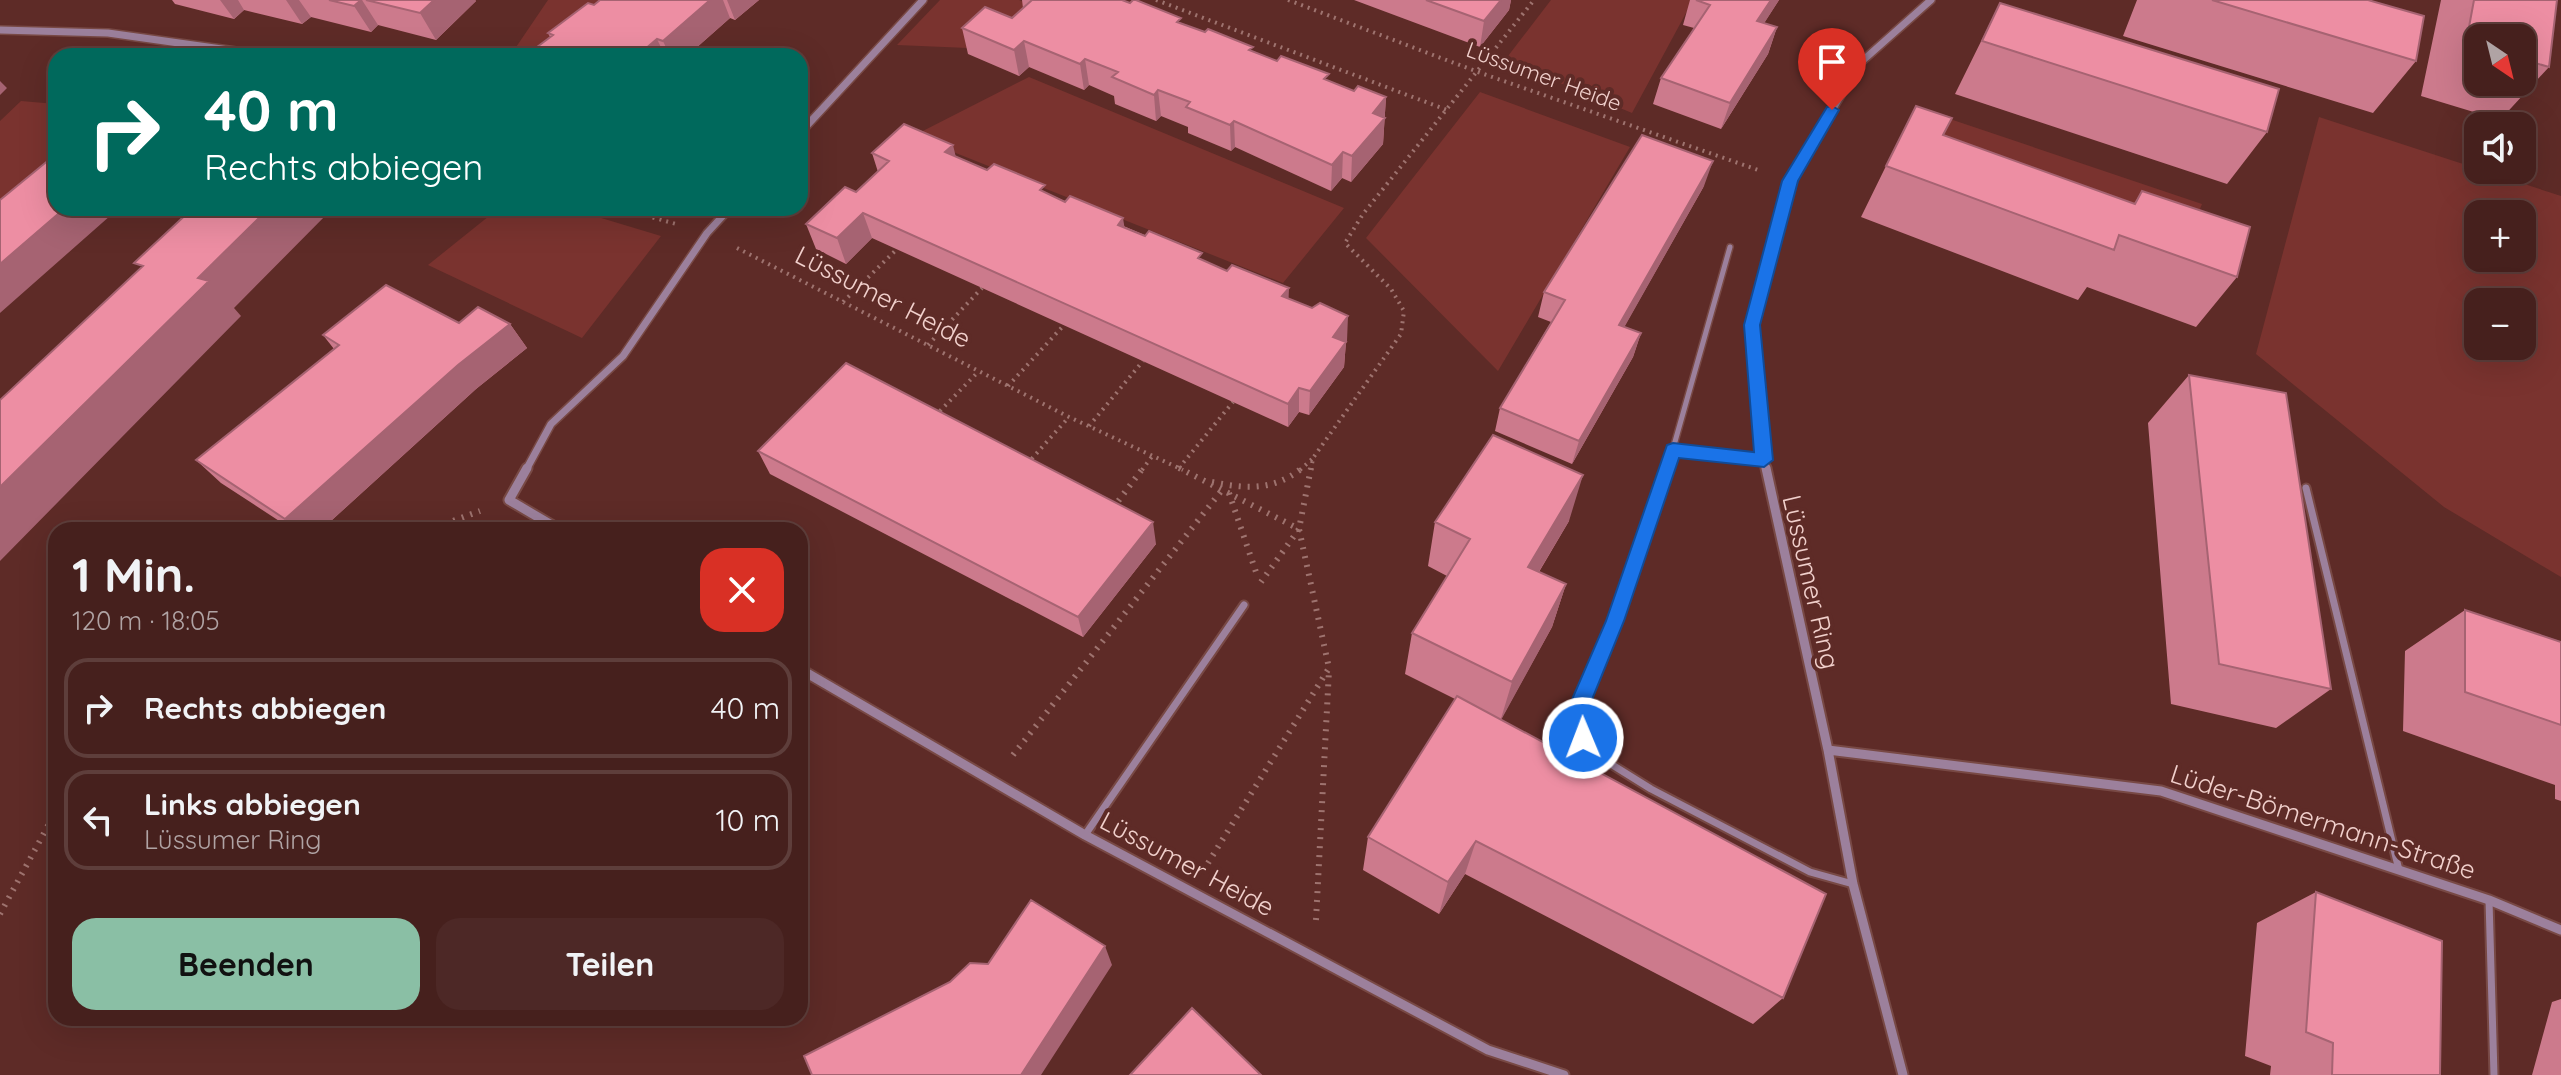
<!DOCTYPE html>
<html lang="de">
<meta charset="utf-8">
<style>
:root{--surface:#46201d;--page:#4d2826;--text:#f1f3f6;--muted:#b0a3a4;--line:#5e3e3b;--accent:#8abfa5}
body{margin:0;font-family:Quicksand,sans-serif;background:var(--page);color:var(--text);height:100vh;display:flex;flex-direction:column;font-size:30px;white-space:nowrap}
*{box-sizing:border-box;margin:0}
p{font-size:26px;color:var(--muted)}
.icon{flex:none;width:44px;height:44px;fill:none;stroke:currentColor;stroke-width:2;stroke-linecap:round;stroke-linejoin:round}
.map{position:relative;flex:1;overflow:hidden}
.side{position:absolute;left:48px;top:522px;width:760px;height:504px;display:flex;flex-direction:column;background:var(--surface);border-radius:24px;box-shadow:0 8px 32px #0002,0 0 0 2px var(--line)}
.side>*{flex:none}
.top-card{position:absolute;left:48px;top:48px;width:760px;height:168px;border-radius:24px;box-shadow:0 8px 32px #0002,0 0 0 2px var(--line);background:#00695c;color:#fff;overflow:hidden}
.needle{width:52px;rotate:145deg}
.fabs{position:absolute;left:2464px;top:24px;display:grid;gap:16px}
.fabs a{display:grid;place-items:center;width:72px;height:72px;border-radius:16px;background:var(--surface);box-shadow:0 8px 32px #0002,0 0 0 2px var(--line);font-size:40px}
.pin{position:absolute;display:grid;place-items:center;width:68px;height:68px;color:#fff;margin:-82px -34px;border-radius:50% 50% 50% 0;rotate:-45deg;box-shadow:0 0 8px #0007}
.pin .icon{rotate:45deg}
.me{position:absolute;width:88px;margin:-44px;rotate:359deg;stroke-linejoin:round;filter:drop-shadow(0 0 6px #0008)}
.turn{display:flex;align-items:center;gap:28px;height:168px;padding:0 24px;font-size:36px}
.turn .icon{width:104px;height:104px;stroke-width:2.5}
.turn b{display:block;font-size:56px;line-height:68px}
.round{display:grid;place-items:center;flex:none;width:84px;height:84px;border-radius:24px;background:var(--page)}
.headline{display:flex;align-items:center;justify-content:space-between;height:136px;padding:0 24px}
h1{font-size:48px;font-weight:700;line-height:60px}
.button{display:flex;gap:16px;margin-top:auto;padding:16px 24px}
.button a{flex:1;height:92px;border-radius:24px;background:var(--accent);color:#111;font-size:32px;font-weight:700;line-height:92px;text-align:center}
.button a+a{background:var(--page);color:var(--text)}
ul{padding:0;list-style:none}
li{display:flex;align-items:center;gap:24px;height:100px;margin:0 16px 12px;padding:0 8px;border:4px solid var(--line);border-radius:24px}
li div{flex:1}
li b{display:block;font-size:30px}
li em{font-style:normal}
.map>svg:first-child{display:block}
</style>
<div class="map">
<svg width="2561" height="1075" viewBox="0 0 2561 1075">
<rect width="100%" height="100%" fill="#5e2b27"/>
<path fill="#7a332f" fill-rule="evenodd" d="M 548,0 L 631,0 L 557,56 L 510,56 Z
M 940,0 L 1019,0 L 1032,5 L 968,48 L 897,45 Z
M 1551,0 L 1693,0 L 1632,113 L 1505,60 Z
M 1029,77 L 1344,208 L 1283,283 L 913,136 Z
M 1480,92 L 1630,147 L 1498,371 L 1366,238 Z
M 21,101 L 56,104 L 56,173 L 0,222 L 0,121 Z
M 2319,117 L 2561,196 L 2561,577 L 2444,507 L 2256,354 ZM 2478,214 L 2522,214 L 2522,258 L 2478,258 ZM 2478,302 L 2522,302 L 2522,346 L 2478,346 Z
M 1947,118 L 2202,204 L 2179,259 L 1933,175 Z
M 499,208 L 568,208 L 661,236 L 582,338 L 428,265 Z"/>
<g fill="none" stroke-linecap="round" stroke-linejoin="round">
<g stroke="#784945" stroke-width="8">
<path id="service-far1" d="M 1673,450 L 1764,460
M 1667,470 L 1730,247"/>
</g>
<g stroke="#784945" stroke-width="11">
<path id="service" d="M 1668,468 L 1657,505 L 1578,717 L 1583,738 L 1598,756 L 1651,789 L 1810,872 L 1853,884
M 2306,488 L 2399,870
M 1085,835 L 1244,605
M 2489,900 L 2494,1075"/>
</g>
<g stroke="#784945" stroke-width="10">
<path id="minor-far1" d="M 0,30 L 108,33 L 271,56
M 800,133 L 923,0
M 526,470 L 551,424 L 623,356 L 707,233 L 730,208
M 1766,470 L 1752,325 L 1790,181 L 1860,63 L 1931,0"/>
</g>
<g stroke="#784945" stroke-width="13">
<path id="minor" d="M 527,468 L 509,500 L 560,530
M 1766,468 L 1828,750 L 1853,884 L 1903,1075
M 800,669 L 1085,835 L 1488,1050 L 1564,1075
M 1828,750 L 2161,791 L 2489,900 L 2561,930"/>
</g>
<path stroke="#9e736f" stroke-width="4" stroke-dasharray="2 5" stroke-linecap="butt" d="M 1156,0 L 1447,110
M 1288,0 L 1478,72 L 1761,171
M 619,208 L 676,224
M 737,248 L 1069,417 L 1183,470
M 843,302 L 897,249
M 928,345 L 982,288
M 1008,386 L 1064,325
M 935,416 L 979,371
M 1089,426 L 1143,361
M 1027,464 L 1069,417
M 1179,468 L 1233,402
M 1142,470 L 1153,455
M 1300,470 L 1312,459
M 1311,470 L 1313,458 L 1401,334 L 1404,311 L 1391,289 L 1345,243 L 1363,214 L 1534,0"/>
<path stroke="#9e736f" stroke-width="6" stroke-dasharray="2 7" stroke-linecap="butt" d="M 1179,468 L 1299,529 L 1261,582
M 1212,482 C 1246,489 1274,491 1302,468
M 1229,493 L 1257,575
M 1113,508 L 1143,468
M 428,530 L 480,511
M 1013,755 L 1222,490
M 1208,863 L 1329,668 L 1299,529 L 1311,468
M 0,914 L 56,811
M 1316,920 L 1329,670"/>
<use href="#service-far1" stroke="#9c809c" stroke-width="5"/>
<use href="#service" stroke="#9c809c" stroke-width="7"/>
<use href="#minor-far1" stroke="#9c809c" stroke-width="7"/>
<use href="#minor" stroke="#9c809c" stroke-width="9"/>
</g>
<path fill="#cc7a8c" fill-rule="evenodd" d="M 172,0 L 475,0 L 476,1 L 436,40 L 378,25 L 371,32 L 311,17 L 302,24 L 244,10 L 234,19 L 175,4 Z
M 600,0 L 759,0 L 735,20 L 730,18 L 687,56 L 517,56 L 529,53 L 550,37 L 548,33 L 594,5 Z
M 1022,0 L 1122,0 L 1354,91 L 1386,97 L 1383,144 L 1351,182 L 1342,178 L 1331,191 L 1235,147 L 1231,151 L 1188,133 L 1188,127 L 1161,116 L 1156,121 L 1115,104 L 1114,96 L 1089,85 L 1084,90 L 1029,67 L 1019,76 L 968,54 L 962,28 L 1012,18 L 1023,8 Z
M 1354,0 L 1511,0 L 1509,10 L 1480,47 Z
M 1690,0 L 1779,0 L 1764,23 L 1777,27 L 1768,54 L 1721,129 L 1653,104 L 1661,78 L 1694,28 L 1683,25 Z
M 2137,0 L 2368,0 L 2416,61 L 2373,113 L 2123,36 Z
M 2441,0 L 2557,0 L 2549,67 L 2500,120 L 2421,96 ZM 2478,38 L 2522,38 L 2522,82 L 2478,82 Z
M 2000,3 L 2267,132 L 2227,184 L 1955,94 Z
M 1943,135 L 2134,204 L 2142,191 L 2237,277 L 2196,327 L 2087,287 L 2078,300 L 1861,217 L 1886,166 Z
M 872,153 L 956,157 L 1046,193 L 1203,260 L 1289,299 L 1347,341 L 1346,342 L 1344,367 L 1309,415 L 1299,412 L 1288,427 L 872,238 L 846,264 L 816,249 L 806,224 L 856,192 L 878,172 Z
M 1704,186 L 1624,327 L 1641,333 L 1633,357 L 1572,464 L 1495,431 L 1500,408 L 1551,322 L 1538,317 L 1544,292 Z
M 459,323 L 510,324 L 527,348 L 476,389 L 321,530 L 293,530 L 221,483 L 196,460 L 334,349 L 323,335 Z
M 2189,375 L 2331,689 L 2276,728 L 2171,704 L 2148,423 Z
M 758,451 L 1156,544 L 1083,637 L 770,474 Z
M 1569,521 L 1539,572 L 1566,584 L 1552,627 L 1501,719 L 1783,998 L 1753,1024 L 1465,874 L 1439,914 L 1363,870 L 1368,837 L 1455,699 L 1405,674 L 1412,633 L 1447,576 L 1428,566 L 1435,522 Z
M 2465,610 L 2561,642 L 2561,801 L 2555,799 L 2555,785 L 2403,731 L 2405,651 Z
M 2316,892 L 2440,1075 L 2270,1075 L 2271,1066 L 2245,1056 L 2257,923 Z
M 2561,999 L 2561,1075 L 2532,1075 L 2552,1002 Z"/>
<path fill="#a66372" d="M 220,0 L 238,0 L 244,10 L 234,19 Z
M 286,0 L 299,0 L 311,17 L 302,24 Z
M 361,0 L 362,0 L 378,25 L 371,32 L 354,6 Z
M 434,0 L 475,0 L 476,1 L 436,40 L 420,13 Z
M 710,0 L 723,0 L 730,18 L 687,56 L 670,56 L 663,41 Z
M 727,0 L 759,0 L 735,20 Z
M 1501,0 L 1511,0 L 1509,10 L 1480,47 L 1484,21 Z
M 1771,0 L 1779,0 L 1749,47 L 1757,21 Z
M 1777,27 L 1768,54 L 1721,129 L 1730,103 Z
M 657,39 L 665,56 L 637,56 Z
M 1024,41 L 1029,67 L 1019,76 L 1014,50 Z
M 1085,59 L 1089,85 L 1084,90 L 1080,64 Z
M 0,81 L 7,88 L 0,95 Z
M 1158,90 L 1161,116 L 1156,121 L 1154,95 Z
M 1386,97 L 1383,144 L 1351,182 L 1352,156 L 1373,113 Z
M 1234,121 L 1235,147 L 1231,151 L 1230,125 Z
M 953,145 L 959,170 L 945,152 Z
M 1343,152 L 1342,178 L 1331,191 L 1332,165 Z
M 1713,161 L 1704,186 L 1612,349 L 1619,325 Z
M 65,208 L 119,208 L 0,313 L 0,264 Z
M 269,208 L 333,208 L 234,308 L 241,316 L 0,561 L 0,487 L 198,278 Z
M 863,213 L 872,238 L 846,264 L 837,238 Z
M 1123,218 L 1127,243 L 1118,225 Z
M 1289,288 L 1288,313 L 1282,296 Z
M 1348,316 L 1347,341 L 1345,344 L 1346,342 L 1344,367 L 1309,415 L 1310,391 L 1333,337 Z
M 510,324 L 527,348 L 476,389 L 321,530 L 297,530 L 285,519 L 458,365 Z
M 1641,333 L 1633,357 L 1572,464 L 1579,441 Z
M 1299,388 L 1299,412 L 1288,427 L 1288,404 Z
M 1583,475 L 1569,521 L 1516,610 L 1528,567 Z
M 1153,522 L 1156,544 L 1083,637 L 1078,617 Z
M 1566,584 L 1552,627 L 1500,722 L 1512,682 Z
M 1476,841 L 1465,874 L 1439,914 L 1448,882 Z
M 1105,946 L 1112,965 L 1041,1075 L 1021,1075 Z"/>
<path fill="#ed8ea3" stroke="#a66372" stroke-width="2" d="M 329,0 L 361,0 L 354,6 Z
M 366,0 L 434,0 L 420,13 Z
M 600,0 L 710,0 L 663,41 L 657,39 L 637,56 L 517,56 L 523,51 L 529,53 L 553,35 L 548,33 L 588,3 L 594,5 Z
M 1032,0 L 1122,0 L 1130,3 L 1133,0 L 1136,0 L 1181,18 L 1177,22 L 1205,32 L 1208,29 L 1253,47 L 1249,50 L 1277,61 L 1281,56 L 1329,74 L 1324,79 L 1354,91 L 1358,86 L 1386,97 L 1373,113 L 1385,118 L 1352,156 L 1343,152 L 1332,165 L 1234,121 L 1230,125 L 1186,107 L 1190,102 L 1158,90 L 1154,95 L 1112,77 L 1118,72 L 1085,59 L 1080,64 L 1024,41 L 1014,50 L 962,28 L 985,7 L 1012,18 Z
M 1426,0 L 1501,0 L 1484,21 Z
M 1696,0 L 1771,0 L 1757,21 L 1777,27 L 1730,103 L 1661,78 L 1710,5 Z
M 2212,0 L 2368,0 L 2424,16 L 2416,61 Z
M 2474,0 L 2557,0 L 2549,67 L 2522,59 L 2522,38 L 2478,38 L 2478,46 L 2466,43 Z
M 2000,3 L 2279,89 L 2267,132 L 1982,41 Z
M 1916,106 L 1952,118 L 1943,135 L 2135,204 L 2142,191 L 2250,227 L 2237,277 L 2119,235 L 2114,250 L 1886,166 Z
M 904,124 L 953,145 L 945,152 L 987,170 L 994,164 L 1045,185 L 1040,190 L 1065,202 L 1070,196 L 1123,218 L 1118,225 L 1145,236 L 1149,231 L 1202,253 L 1198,258 L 1227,271 L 1232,265 L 1289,288 L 1282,296 L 1312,308 L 1320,303 L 1348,316 L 1333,337 L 1346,342 L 1310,391 L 1299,388 L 1288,404 L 863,213 L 837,238 L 806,224 L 845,187 L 856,192 L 889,161 L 872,153 Z
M 1642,135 L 1713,161 L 1619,325 L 1641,333 L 1579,441 L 1500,408 L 1565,300 L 1544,292 Z
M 56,154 L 56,208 L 65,208 L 0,264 L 0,200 Z
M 193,208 L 269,208 L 198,278 L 209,281 L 0,487 L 0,400 L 143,266 L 134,263 Z
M 386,285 L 459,323 L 478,307 L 510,324 L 458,365 L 285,519 L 196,460 L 339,345 L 323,335 Z
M 846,363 L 1153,522 L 1078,617 L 758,451 Z
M 2189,375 L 2286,393 L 2331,689 L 2219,664 Z
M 1493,435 L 1583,475 L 1528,567 L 1566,584 L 1512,682 L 1412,633 L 1470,539 L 1435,522 Z
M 2465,610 L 2561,642 L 2561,725 L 2465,692 Z
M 1457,696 L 1826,894 L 1783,998 L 1476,841 L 1448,882 L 1368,837 Z
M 2316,892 L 2442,941 L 2440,1075 L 2332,1075 L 2333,1043 L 2306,1032 Z
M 1031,900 L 1105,946 L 1021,1075 L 812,1075 L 804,1056 L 950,982 L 970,963 L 988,964 Z
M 1192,1008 L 1261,1075 L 1130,1075 Z"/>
<path fill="#1a73e8" stroke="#114b97" stroke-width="2" d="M 1832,106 L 1839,110 L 1798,181 L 1760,325 L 1773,460 L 1764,467 L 1679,458 L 1624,621 L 1593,697 L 1588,717 L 1593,738 L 1590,744 L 1583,747 L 1576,744 L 1568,717 L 1573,697 L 1606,621 L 1667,445 L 1673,443 L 1754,452 L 1744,325 L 1782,181 L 1827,107 Z"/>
<g text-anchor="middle" stroke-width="8" stroke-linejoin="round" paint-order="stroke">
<g font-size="22" fill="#f1d0cc" stroke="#5e2b27">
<text transform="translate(1544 76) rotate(20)" y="8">Lüssumer Heide</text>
</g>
<g font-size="26" fill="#f1d0cc" stroke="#5e2b27">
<text transform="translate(883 297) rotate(27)" y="9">Lüssumer Heide</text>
<text transform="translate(1811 582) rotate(77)" y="9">Lüssumer Ring</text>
<text transform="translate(2323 822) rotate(18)" y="9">Lüder-Bömermann-Straße</text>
<text transform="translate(1187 864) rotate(28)" y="9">Lüssumer Heide</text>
</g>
</g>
</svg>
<div class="fabs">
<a><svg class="needle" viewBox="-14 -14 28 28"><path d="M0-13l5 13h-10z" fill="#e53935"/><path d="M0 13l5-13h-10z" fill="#b0a3a4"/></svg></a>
<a><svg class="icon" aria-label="sound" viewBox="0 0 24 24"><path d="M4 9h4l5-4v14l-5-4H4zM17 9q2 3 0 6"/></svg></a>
<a>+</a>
<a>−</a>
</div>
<div class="pin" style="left:1832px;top:110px;background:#d93025"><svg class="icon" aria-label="arrive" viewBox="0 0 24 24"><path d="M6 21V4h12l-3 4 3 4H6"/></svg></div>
<svg class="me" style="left:1583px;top:738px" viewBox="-20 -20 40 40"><circle r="17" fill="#1a73e8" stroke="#fff" stroke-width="3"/><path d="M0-11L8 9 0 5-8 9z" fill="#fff"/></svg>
<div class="top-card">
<div class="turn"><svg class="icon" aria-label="right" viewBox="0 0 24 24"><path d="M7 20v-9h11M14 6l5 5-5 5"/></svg><div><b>40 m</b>Rechts abbiegen</div></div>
</div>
<section class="side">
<div class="headline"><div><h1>1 Min.</h1><p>120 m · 18:05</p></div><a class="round" style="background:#d93025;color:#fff"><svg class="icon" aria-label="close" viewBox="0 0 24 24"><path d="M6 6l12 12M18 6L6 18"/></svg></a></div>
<ul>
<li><svg class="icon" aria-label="right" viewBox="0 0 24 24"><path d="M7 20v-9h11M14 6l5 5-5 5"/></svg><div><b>Rechts abbiegen</b></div><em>40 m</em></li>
<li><svg class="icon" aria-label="left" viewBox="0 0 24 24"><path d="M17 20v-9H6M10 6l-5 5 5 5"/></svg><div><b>Links abbiegen</b><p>Lüssumer Ring</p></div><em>10 m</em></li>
</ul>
<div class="button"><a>Beenden</a><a>Teilen</a></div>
</section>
</div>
